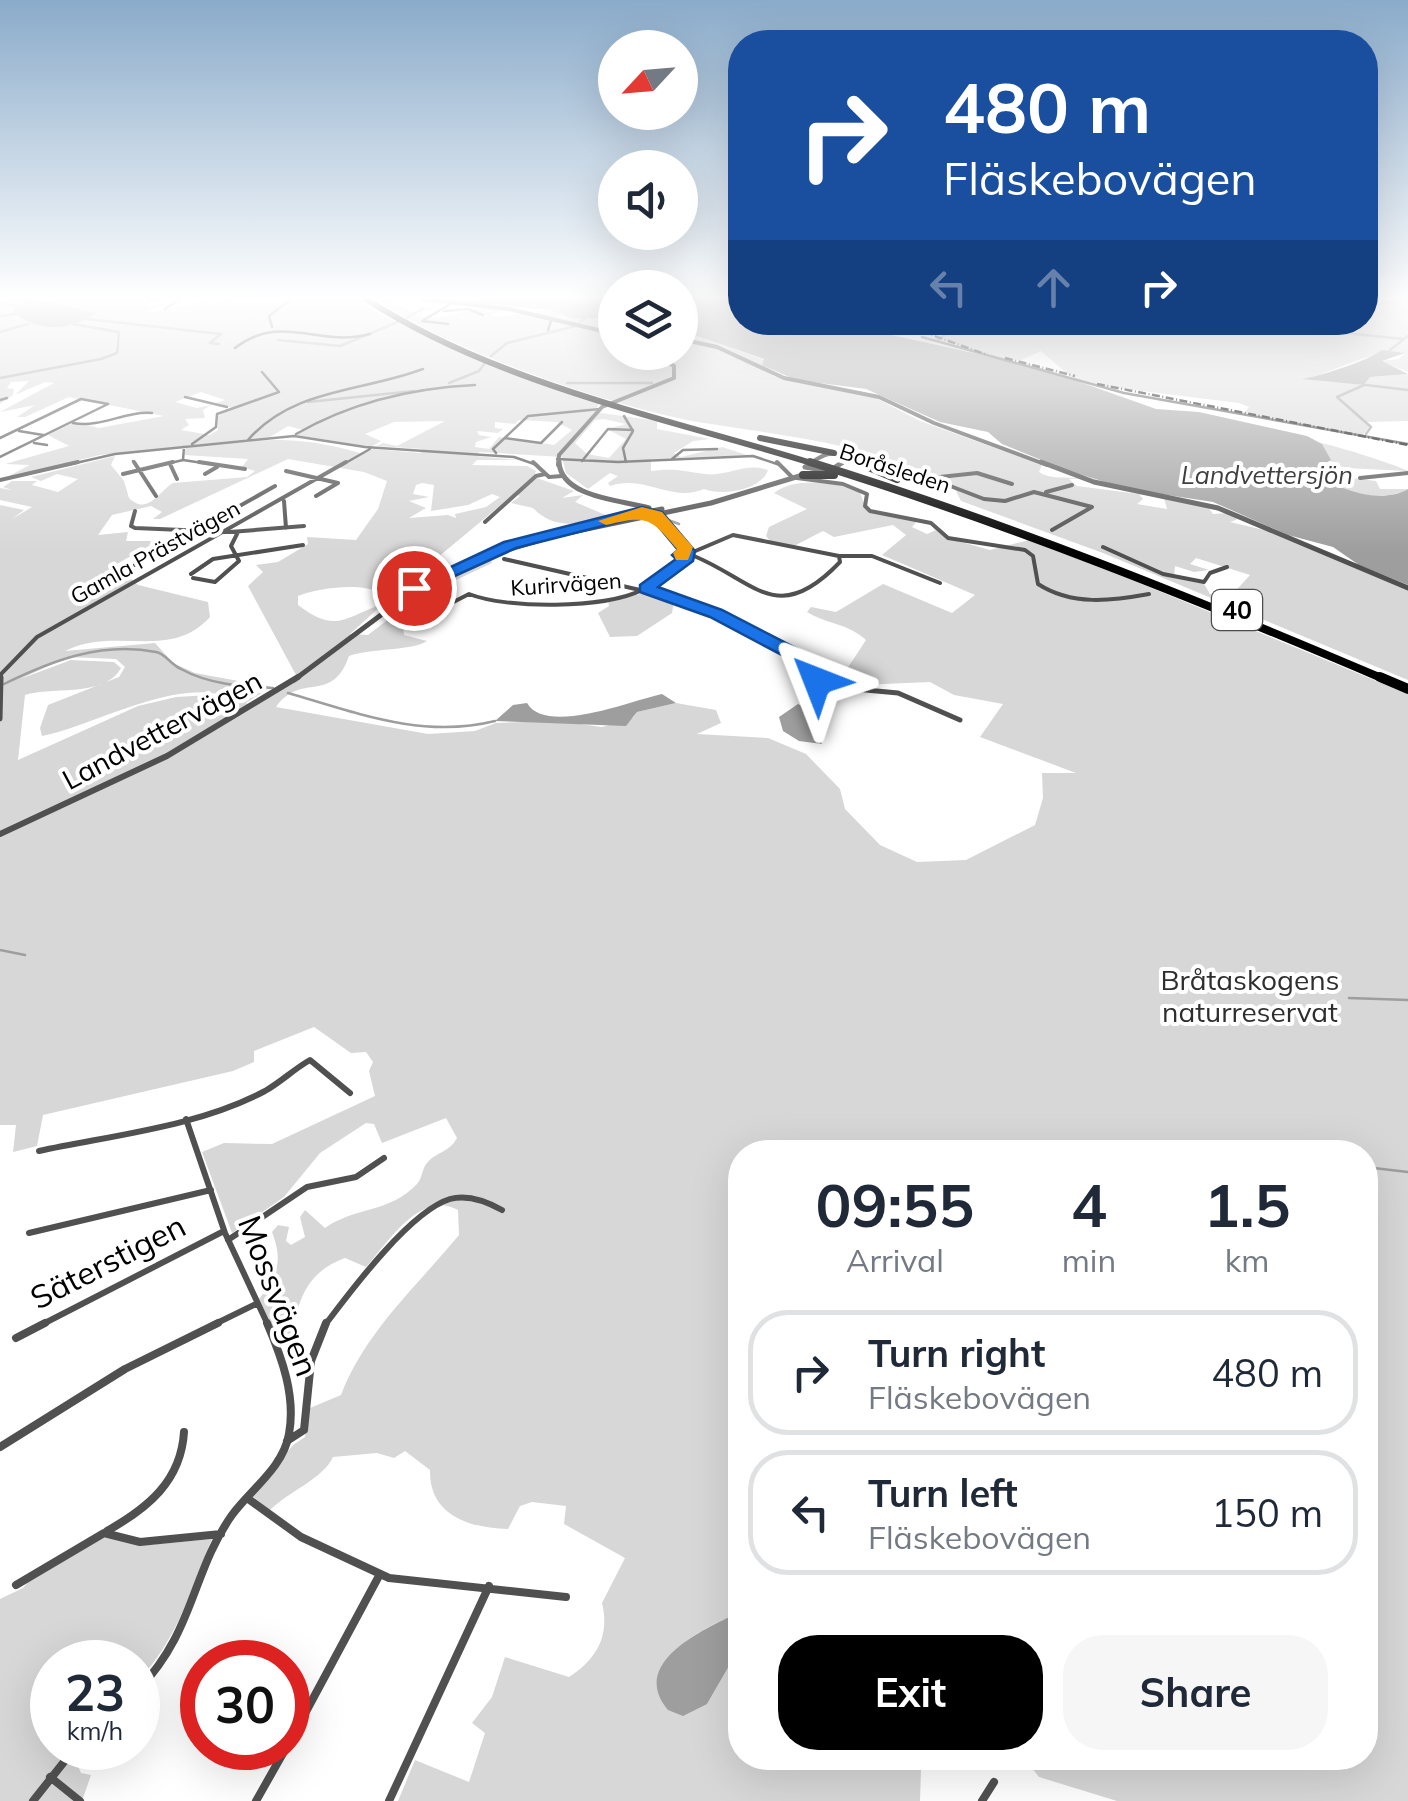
<!DOCTYPE html>
<meta charset="utf-8">
<style>
:root{--surface:#fff;--page:#f6f6f7;--text:#1f2937;--muted:#747a83;--line:#e0e1e3;--accent:#000}
body{margin:0;font-family:Mulish,sans-serif;background:var(--page);color:var(--text);height:100vh;display:flex;flex-direction:column;font-size:38px;white-space:nowrap}
*{box-sizing:border-box;margin:0}
p{font-size:32px;color:var(--muted)}
.icon{flex:none;width:55px;height:55px;fill:none;stroke:currentColor;stroke-width:2;stroke-linecap:round;stroke-linejoin:round}
.map{position:relative;flex:1;overflow:hidden}
.sheet{position:absolute;left:728px;top:1140px;width:650px;height:630px;display:flex;flex-direction:column;background:var(--surface);border-radius:40px;box-shadow:0 10px 40px #0002}
.sheet>*{flex:none}
.banner{position:absolute;left:728px;top:30px;width:650px;height:305px;border-radius:40px;box-shadow:0 10px 40px #0002;background:#1a4fa0;color:#fff;overflow:hidden}
.needle{width:65px;rotate:244deg}
.controls{position:absolute;left:598px;top:30px;display:grid;gap:20px}
.controls a{display:grid;place-items:center;width:100px;height:100px;border-radius:50%;background:var(--surface);box-shadow:0 10px 40px #0002;font-size:50px}
.speed{position:absolute;left:30px;top:1640px;display:flex;gap:20px;font-size:50px;font-weight:700;text-align:center}
.speed>*{display:grid;place-content:center;width:130px;height:130px;border-radius:50%;background:var(--surface);box-shadow:0 10px 40px #0002;line-height:1}
.speed small{font-size:25px;font-weight:400}
.speed .limit{border:15px solid #d22;background:#fff;color:#111}
.pin{position:absolute;display:grid;place-items:center;width:85px;height:85px;color:#fff;margin:-42px;border:5px solid #fff;border-radius:50%;box-shadow:0 2px 10px #0007}
.me{position:absolute;width:110px;margin:-55px;rotate:315deg;stroke-linejoin:round;filter:drop-shadow(0 0 8px #0008)}
.turn{display:flex;align-items:center;gap:35px;height:210px;padding:0 50px;font-size:45px}
.turn .icon{width:130px;height:130px;stroke-width:2.5}
.turn b{display:block;font-size:70px;line-height:85px}
.lanes{display:flex;align-items:center;height:95px;padding:0 50px;background:#0003;justify-content:center;gap:50px;direction:ltr}
.lanes .off{opacity:.35}
.eta{display:flex;justify-content:space-evenly;align-items:center;height:170px;text-align:center}
.eta b{font-size:60px;font-weight:700;line-height:70px}
.primary-button{display:flex;gap:20px;margin-top:auto;padding:20px 50px}
.primary-button a{flex:1;height:115px;border-radius:40px;background:var(--accent);color:#fff;font-size:40px;font-weight:700;line-height:115px;text-align:center}
.primary-button a+a{background:var(--page);color:var(--text)}
ul{padding:0;list-style:none}
li{display:flex;align-items:center;gap:30px;height:125px;margin:0 20px 15px;padding:0 30px;border:5px solid var(--line);border-radius:40px}
li div{flex:1}
li b{display:block;font-size:38px}
li em{font-style:normal}
.map>svg:first-child{display:block}
</style>
<div class="map">
<svg width="1408" height="1801" viewBox="0 0 1408 1801">
<rect width="100%" height="100%" fill="#fff"/>
<path fill="#d7d7d7" fill-rule="evenodd" d="M 0,299 L 154,299 L 145,307 L 176,301 L 147,310 L 151,312 C 173,309 191,303 210,300 L 206,303 L 214,304 L 224,299 L 234,303 L 358,299 L 383,316 L 488,364 L 599,403 L 595,412 L 657,421 L 657,429 L 710,439 L 693,441 L 674,453 L 681,457 L 722,447 L 747,455 L 651,459 L 651,471 C 676,468 681,471 705,474 C 727,477 745,462 768,470 C 761,491 721,496 704,489 C 670,503 646,474 610,486 L 608,483 L 618,476 L 610,473 L 588,489 L 566,473 L 562,457 L 479,452 L 477,456 L 519,460 L 477,460 L 472,465 L 527,466 L 536,471 L 534,477 L 574,491 L 562,498 L 583,495 L 575,502 L 608,516 C 580,525 554,530 533,508 L 511,503 L 520,496 L 514,494 L 408,582 L 374,601 L 379,593 C 363,582 317,588 298,596 L 298,605 C 337,635 346,616 383,604 L 350,634 L 368,635 L 429,588 L 490,559 L 492,563 L 441,587 L 456,596 L 403,627 L 404,635 L 427,641 C 412,651 371,648 349,656 C 332,705 302,671 276,707 L 428,734 L 475,731 L 496,723 L 558,721 L 602,727 L 633,718 L 637,712 L 676,703 L 716,710 L 721,723 L 697,734 L 768,738 L 806,754 L 840,789 L 845,809 L 880,845 L 917,862 L 966,860 L 1035,825 L 1043,798 L 1042,773 L 1076,773 L 980,737 L 1003,704 L 954,695 L 930,682 L 860,685 L 845,672 L 866,640 C 848,623 826,624 807,612 L 811,607 L 836,612 L 883,584 L 952,613 L 975,595 L 882,555 L 906,535 L 893,525 L 834,537 L 823,531 L 794,546 L 770,541 L 766,536 L 769,527 L 807,509 L 774,493 C 796,476 834,483 859,490 L 866,509 L 917,521 L 912,527 L 927,534 L 936,530 L 944,537 L 990,550 L 1033,539 L 1408,694 L 1408,1801 L 1117,1801 L 1039,1777 L 1024,1758 L 1365,1758 L 1365,1152 L 740,1152 L 740,1612 C 703,1629 675,1640 659,1679 L 707,1704 L 740,1647 L 740,1758 L 929,1758 L 921,1769 L 920,1801 L 398,1801 L 415,1760 L 469,1782 L 485,1733 L 472,1723 L 492,1697 L 505,1657 L 569,1677 C 597,1659 610,1635 602,1603 L 625,1558 L 564,1524 L 566,1506 L 532,1502 L 520,1506 L 508,1529 C 469,1528 429,1515 430,1470 L 405,1451 L 394,1458 L 377,1453 L 333,1457 C 324,1478 288,1492 270,1510 L 252,1496 L 293,1445 L 305,1437 L 310,1408 L 341,1395 C 365,1332 417,1286 459,1235 L 458,1210 C 421,1189 388,1242 366,1267 L 345,1258 C 307,1272 299,1298 291,1336 L 278,1342 L 259,1299 C 278,1275 283,1261 272,1232 L 278,1225 L 289,1227 L 286,1241 L 291,1245 L 305,1237 L 300,1217 L 305,1210 L 325,1228 C 354,1207 390,1213 417,1184 C 423,1177 422,1168 427,1163 C 437,1151 449,1153 457,1138 L 446,1118 L 382,1143 L 374,1124 L 366,1123 L 320,1153 L 284,1197 L 232,1233 L 202,1152 L 224,1143 L 272,1144 L 375,1096 L 369,1071 L 373,1062 L 366,1052 L 351,1053 L 314,1027 L 254,1051 L 254,1062 L 233,1071 L 43,1115 L 37,1146 L 13,1152 L 16,1125 L 0,1125 L 0,505 L 24,510 L 12,519 L 32,507 L 0,500 L 0,488 L 12,490 L 3,487 L 12,481 L 37,481 L 32,485 L 58,492 L 78,479 L 57,474 L 41,481 L 31,477 L 115,456 L 111,465 L 124,481 L 129,498 C 148,516 158,492 173,483 L 247,477 L 255,471 L 242,467 L 248,459 L 184,455 L 186,448 C 260,440 291,433 363,454 L 373,449 L 420,453 L 423,449 L 377,446 L 383,443 L 397,446 L 445,421 L 394,422 L 365,434 L 381,441 L 371,447 L 296,435 L 304,430 L 288,426 L 270,437 L 100,455 L 5,478 L 30,465 L 5,464 L 69,446 L 48,435 L 75,422 L 99,428 L 164,416 L 69,397 L 25,417 L 17,417 L 35,405 L 0,412 L 54,383 L 45,382 L 15,395 L 29,381 L 11,382 L 7,388 L 14,389 L 13,395 L 0,404 ZM 201,392 L 225,400 L 216,403 L 233,408 L 218,416 L 218,430 L 210,435 L 181,430 L 189,425 L 185,419 L 205,418 L 203,410 L 211,405 L 197,408 L 175,402 ZM 604,419 L 626,424 L 607,429 L 626,439 L 609,458 L 587,454 L 575,443 L 595,420 ZM 519,420 L 557,422 L 572,430 L 554,445 L 499,437 L 489,449 L 475,447 L 476,442 L 491,437 L 479,435 L 477,431 L 498,433 L 503,429 L 495,428 L 495,422 L 515,424 ZM 288,459 L 364,472 L 387,481 L 378,509 L 356,540 L 307,537 L 308,544 L 278,562 L 256,565 L 263,572 L 248,586 L 296,675 L 250,705 L 246,703 L 271,687 L 195,673 L 173,663 L 155,643 L 65,651 C 115,625 169,662 210,617 L 208,602 L 138,585 L 115,565 L 149,546 L 151,541 L 126,541 L 128,532 L 98,535 L 112,515 L 151,506 L 162,512 L 153,519 L 160,519 ZM 422,483 L 434,485 L 431,511 L 468,505 L 492,494 L 500,497 L 486,507 L 455,514 L 456,518 L 448,515 L 409,518 L 426,508 L 409,501 L 429,497 L 413,494 L 416,485 ZM 68,657 L 116,659 L 125,667 L 119,677 L 48,705 L 40,728 L 42,736 C 93,726 188,671 236,701 L 211,695 L 176,697 L 138,706 L 18,760 L 25,695 C 54,686 104,698 121,668 L 114,662 L 71,660 L 20,679 Z
M 377,299 L 398,299 L 395,303 L 413,312 L 441,305 L 416,315 C 443,326 468,302 503,310 L 491,315 L 497,317 L 550,310 L 573,319 L 615,318 L 615,352 L 680,352 L 682,330 L 764,360 L 773,376 L 872,396 L 920,421 L 1042,465 L 1039,472 C 1050,480 1067,476 1080,479 L 1069,479 L 1077,486 L 1139,494 L 1143,499 L 1137,504 L 1167,509 L 1164,498 L 1208,507 L 1213,514 L 1228,513 L 1238,519 L 1230,522 L 1268,531 L 1408,589 L 1408,680 L 1103,553 L 961,501 L 953,485 C 877,445 787,436 704,423 C 621,410 443,349 377,299 ZM 1196,558 L 1250,575 L 1231,596 L 1210,594 L 1204,584 L 1174,578 L 1175,566 L 1194,572 L 1209,570 L 1190,564 Z
M 1365,299 L 1408,299 L 1408,372 L 1380,361 L 1399,359 L 1405,353 C 1375,347 1334,373 1304,379 L 1332,382 L 1331,371 L 1345,370 L 1335,376 L 1341,380 L 1335,382 L 1364,385 L 1370,377 L 1408,374 L 1408,421 L 1365,422 L 1369,427 L 1363,435 L 1250,414 L 1245,412 L 1249,407 L 1239,403 L 1101,386 L 1071,377 L 1041,351 L 1021,360 L 1002,359 L 937,338 L 955,328 L 916,329 L 898,323 L 1365,322 Z
M 1320,443 C 1332,444 1402,467 1408,471 L 1345,468 L 1330,461 Z
M 1319,464 L 1335,469 L 1343,477 L 1376,481 L 1380,489 L 1408,489 C 1383,504 1329,492 1314,467 Z
M 650,592 L 674,601 L 672,613 L 637,636 L 610,637 L 598,613 L 609,606 L 608,601 Z
M 104,1537 L 148,1545 L 212,1539 C 191,1588 177,1642 138,1680 L 138,1662 L 52,1662 L 52,1748 L 70,1748 L 81,1773 L 91,1775 L 82,1801 L 0,1801 L 0,1599 L 23,1588 L 35,1573 Z"/>
<path fill="#9e9e9e" d="M 20,299 C 50,298 69,308 97,313 C 67,331 40,333 13,312 Z
M 432,299 L 615,299 L 615,318 L 573,319 L 550,310 Z
M 680,299 L 740,299 L 740,322 L 865,323 L 859,328 L 1038,367 L 1156,409 L 1199,412 L 1307,436 L 1322,444 L 1331,460 L 1314,470 C 1335,490 1381,505 1408,489 L 1408,585 L 1359,565 L 1333,547 L 1288,535 L 1213,502 L 1128,489 L 1066,470 L 1002,444 L 988,432 L 940,422 L 866,389 L 796,380 L 762,365 L 764,359 L 680,330 Z
M 1382,350 L 1405,353 L 1382,361 L 1408,374 L 1370,377 L 1364,385 L 1302,379 C 1320,376 1368,361 1382,350 Z
M 662,694 L 676,703 L 637,712 L 626,726 L 495,721 L 513,705 L 527,703 C 546,736 633,700 662,694 Z
M 798,704 L 806,708 L 822,744 L 799,741 L 783,731 L 779,717 Z
M 740,1612 L 740,1647 L 707,1704 L 683,1716 L 668,1710 C 627,1662 708,1627 740,1612 Z"/>
<g fill="none" stroke-linecap="round" stroke-linejoin="round">
<path stroke="#9e9e9e" stroke-width="2.5" d="M 0,302 L 15,306
M 1365,308 L 1401,299
M 0,316 L 15,314
M 407,318 L 423,308
M 87,319 L 221,334 L 210,343 L 219,344
M 580,322 L 585,319
M 1334,322 L 1326,331 L 1403,339
M 73,324 L 119,332 L 118,343
M 0,332 L 28,324
M 938,339 L 969,322
M 278,340 L 340,346 L 398,322
M 1390,350 L 1408,336
M 491,356 L 507,343 L 580,325
M 0,378 L 101,359 L 117,353 L 118,345
M 449,383 L 479,371 L 485,363
M 567,383 L 652,383
M 1364,385 L 1337,397 L 1371,427 L 1366,434
M 1366,385 L 1408,390
M 308,402 L 414,391
M 663,518 L 679,524
M 4,684 C 51,661 102,641 156,652 C 165,653 171,665 181,669 C 208,684 243,687 273,688
M 288,693 C 357,713 423,739 495,721
M 0,950 L 25,955
M 1349,998 L 1408,1000
M 1164,1152 L 1174,1143 L 1248,1152
M 1365,1167 L 1408,1172"/>
<path stroke="#505050" stroke-width="2.5" d="M 149,300 L 160,299
M 165,309 L 180,299
M 444,311 L 468,309 L 483,315
M 448,324 L 422,321 L 452,303
M 272,327 L 269,316 L 291,299
M 548,330 L 552,318
M 922,337 L 1124,393 L 1408,444
M 235,348 C 282,312 318,348 370,334
M 185,397 L 227,407
M 0,400 L 7,398
M 624,416 L 633,431 L 623,448 L 626,462
M 73,423 C 102,428 124,411 152,413
M 19,431 L 43,435
M 296,434 C 350,403 413,388 475,385
M 0,438 L 81,399 L 108,404
M 505,438 L 541,443 L 562,422
M 248,440 C 293,388 362,392 423,369
M 34,443 L 47,445
M 192,444 L 216,427 L 217,414 L 279,392 L 262,372
M 184,447 L 183,460 L 216,465
M 496,453 L 493,449 L 528,416 L 600,409
M 840,454 L 866,454 L 894,465
M 0,457 L 108,404
M 557,459 L 618,462 L 753,456 L 780,465
M 672,459 L 683,450 L 717,449
M 133,461 L 136,465
M 582,461 L 608,429 L 633,430
M 67,465 L 115,454 L 294,436 L 365,447 L 514,457 L 537,465
M 162,465 L 183,460
M 342,465 L 370,449"/>
<path stroke="#505050" stroke-width="4" d="M 134,462 L 156,496
M 199,462 L 245,469
M 533,462 L 549,477 L 562,476
M 777,462 L 791,476
M 888,462 L 984,499 L 1005,501 L 1034,492 L 1092,507 L 1052,530
M 170,464 L 177,479
M 286,471 L 338,483 L 316,496
M 123,474 L 173,462
M 205,474 L 217,467
M 940,477 L 977,473 L 1012,484
M 797,478 L 843,484 L 867,494 L 865,506 L 870,511 L 931,523 L 948,538 L 1025,550 L 1033,556 L 1038,584 C 1072,606 1111,601 1149,594
M 1360,478 L 1408,473
M 0,480 L 78,462
M 1046,492 L 1072,485
M 284,501 L 286,528
M 135,511 L 131,526 L 135,528 L 230,532 L 304,526
M 647,517 L 662,524 L 687,551
M 485,522 L 536,476 L 545,474
M 1103,547 L 1163,574 L 1204,582 L 1210,573 L 1227,567
M683 554a5 5 0 1 1 10 0a5 5 0 1 1-10 0Z
M 693,552 L 733,535 L 839,556
M 694,556 C 755,581 777,628 840,562 L 839,556 L 872,556 L 940,583
M 504,559 L 675,598 L 720,615 L 820,668 L 817,680
M 135,565 L 275,486
M 191,574 L 213,559 L 303,545
M 193,578 L 215,582 L 239,561 L 231,546 L 238,532
M 434,612 L 469,594 C 507,609 604,609 642,590 C 658,583 673,568 688,558
M 1,680 L 1,674 L 37,637 L 346,462"/>
<path stroke="#505050" stroke-width="5" d="M 818,677 L 823,686 L 898,693 L 960,720
M 0,719 L 1,677"/>
<path stroke="#505050" stroke-width="6" d="M 186,1119 L 225,1233 L 268,1325
M 39,1151 C 113,1135 197,1127 265,1091 C 281,1082 294,1069 310,1060 L 350,1093
M 29,1233 L 211,1190
M 228,1240 L 307,1187 L 356,1177 L 384,1158
M 41,1325 L 224,1231
M 213,1325 L 256,1304
M 325,1325 C 350,1292 410,1211 450,1199 C 468,1194 486,1201 502,1210"/>
<path stroke="#505050" stroke-width="8" d="M 16,1338 L 45,1323
M 287,1441 L 304,1430 L 311,1361 L 326,1323
M 0,1447 L 125,1369 L 218,1323
M 247,1498 L 301,1537 L 389,1578 L 566,1597
M 107,1531 C 148,1508 181,1481 184,1432
M 16,1585 L 104,1533 L 140,1542 L 221,1534
M 138,1690 C 195,1631 191,1573 232,1515 C 251,1489 283,1468 289,1434 C 296,1396 282,1358 267,1323
M 288,1745 L 380,1574
M 50,1777 L 80,1801
M 33,1801 L 75,1748
M 256,1801 L 286,1748
M 389,1801 L 489,1586
M 982,1801 L 994,1782"/>
<path stroke="#505050" stroke-width="4" d="M 422,299 L 509,309 L 615,334
M 680,339 L 717,347 L 784,378 L 879,397 L 934,423 L 1047,465
M 558,465 L 559,455 L 602,407 L 674,378 L 674,366 L 652,352
M 808,465 C 822,455 833,448 847,460 L 839,465"/>
<path stroke="#505050" stroke-width="5" d="M 559,462 C 561,498 622,500 649,508
M 812,462 L 805,467 L 829,471 L 843,462
M 1041,462 L 1094,482 L 1218,508 L 1408,588
M 636,514 L 662,509
M 294,680 L 405,597 L 480,558 L 553,536 L 711,503 L 806,474"/>
<path stroke="#505050" stroke-width="6" d="M 0,834 L 167,756 L 298,677"/>
<path stroke="#000" stroke-width="6" d="M 366,299 C 496,384 670,419 818,465
M 760,438 L 834,453
M 846,458 L 863,465"/>
<path stroke="#000" stroke-width="8" d="M 810,462 C 1007,523 1196,599 1386,680
M 857,462 L 897,479
M 803,475 L 834,475"/>
<path stroke="#000" stroke-width="10" d="M 1380,677 L 1408,689"/>
<path stroke="#000" stroke-width="2.5" stroke-dasharray="8 2.5 1 2.5" stroke-linecap="butt" d="M 895,322 L 985,354
M 1005,358 L 1075,376
M 1097,384 L 1408,445"/>
</g>
<linearGradient id="sky" x2="0" y2="1"><stop stop-color="#8aabca"/><stop offset="0.54" stop-color="#fff"/><stop offset="1" stop-color="#fff" stop-opacity="0"/></linearGradient>
<rect width="1408" height="551" fill="url(#sky)"/>
<path fill="#1a73e8" stroke="#114b97" stroke-width="2.5" d="M 642,507 L 662,512 L 695,551 L 693,561 L 658,587 L 722,610 L 825,663 L 831,672 L 823,685 L 811,685 L 812,671 L 710,617 L 640,592 L 640,585 L 676,559 L 672,555 L 678,550 L 653,520 L 638,517 L 516,548 L 420,592 L 406,588 L 504,542 Z"/>
<path fill="#f59e0b" d="M 642,507 L 662,512 L 693,547 L 688,560 L 676,560 L 673,553 L 677,549 C 650,517 647,515 606,525 L 598,521 Z"/>
<g text-anchor="middle" stroke-width="8" stroke-linejoin="round" paint-order="stroke">
<g font-size="22" fill="#000" stroke="#fff">
<text transform="translate(895 468) rotate(18)" y="8">Boråsleden</text>
<text transform="translate(155 552) rotate(-29)" y="8">Gamla Prästvägen</text>
<text transform="translate(566 584) rotate(-4)" y="8">Kurirvägen</text>
</g>
<g font-size="25" font-style="italic" fill="#3f3f3f" stroke="#fff">
<text x="1267" y="484">Landvettersjön</text>
</g>
<rect fill="#fff" stroke="#4c4c4c" stroke-width="2.5" x="1212" y="590" width="50" height="40" rx="8"/>
<g font-size="25" font-weight="bold" fill="#000">
<text x="1237" y="619">40</text>
</g>
<g font-size="28" fill="#000" stroke="#fff">
<text transform="translate(162 730) rotate(-28)" y="10">Landvettervägen</text>
</g>
<g font-size="28" fill="#2e2e2e" stroke="#fff">
<text x="1250" y="990">Bråtaskogens<tspan x="1250" dy="32">naturreservat</tspan></text>
</g>
<g font-size="32" fill="#000" stroke="#fff">
<text transform="translate(108 1262) rotate(-27)" y="11">Säterstigen</text>
<text transform="translate(278 1296) rotate(69)" y="11">Mossvägen</text>
</g>
</g>
</svg>
<div class="controls">
<a><svg class="needle" viewBox="-14 -14 28 28"><path d="M0-13l5 13h-10z" fill="#e53935"/><path d="M0 13l5-13h-10z" fill="#747a83"/></svg></a>
<a><svg class="icon" aria-label="sound" viewBox="0 0 24 24"><path d="M4 9h4l5-4v14l-5-4H4zM17 9q2 3 0 6"/></svg></a>
<a><svg class="icon" aria-label="layers" viewBox="0 0 24 24"><path d="M12 4l9 5-9 5-9-5zM3 14l9 5 9-5"/></svg></a>
</div>
<div class="speed"><div>23<small>km/h</small></div><div class="limit">30</div></div>
<div class="pin" style="left:414px;top:588px;background:#d93025"><svg class="icon" aria-label="arrive" viewBox="0 0 24 24"><path d="M6 21V4h12l-3 4 3 4H6"/></svg></div>
<svg class="me" style="left:817px;top:681px" viewBox="-20 -20 40 40"><path d="M0-17L14 15 0 8-14 15z" fill="#1a73e8" stroke="#fff" stroke-width="4"/></svg>
<div class="banner">
<div class="turn"><svg class="icon" aria-label="right" viewBox="0 0 24 24"><path d="M7 20v-9h11M14 6l5 5-5 5"/></svg><div><b>480 m</b>Fläskebovägen</div></div>
<div class="lanes"><svg class="icon off" aria-label="left" viewBox="0 0 24 24"><path d="M17 20v-9H6M10 6l-5 5 5 5"/></svg><svg class="icon off" aria-label="ahead" viewBox="0 0 24 24"><path d="M12 20V5M6 11l6-6 6 6"/></svg><svg class="icon" aria-label="right" viewBox="0 0 24 24"><path d="M7 20v-9h11M14 6l5 5-5 5"/></svg></div>
</div>
<section class="sheet">
<div class="eta">
<div><b>09:55</b><p>Arrival</p></div>
<div><b>4</b><p>min</p></div>
<div><b>1.5</b><p>km</p></div>
</div>
<ul>
<li><svg class="icon" aria-label="right" viewBox="0 0 24 24"><path d="M7 20v-9h11M14 6l5 5-5 5"/></svg><div><b>Turn right</b><p>Fläskebovägen</p></div><em>480 m</em></li>
<li><svg class="icon" aria-label="left" viewBox="0 0 24 24"><path d="M17 20v-9H6M10 6l-5 5 5 5"/></svg><div><b>Turn left</b><p>Fläskebovägen</p></div><em>150 m</em></li>
</ul>
<div class="primary-button"><a>Exit</a><a>Share</a></div>
</section>
</div>
